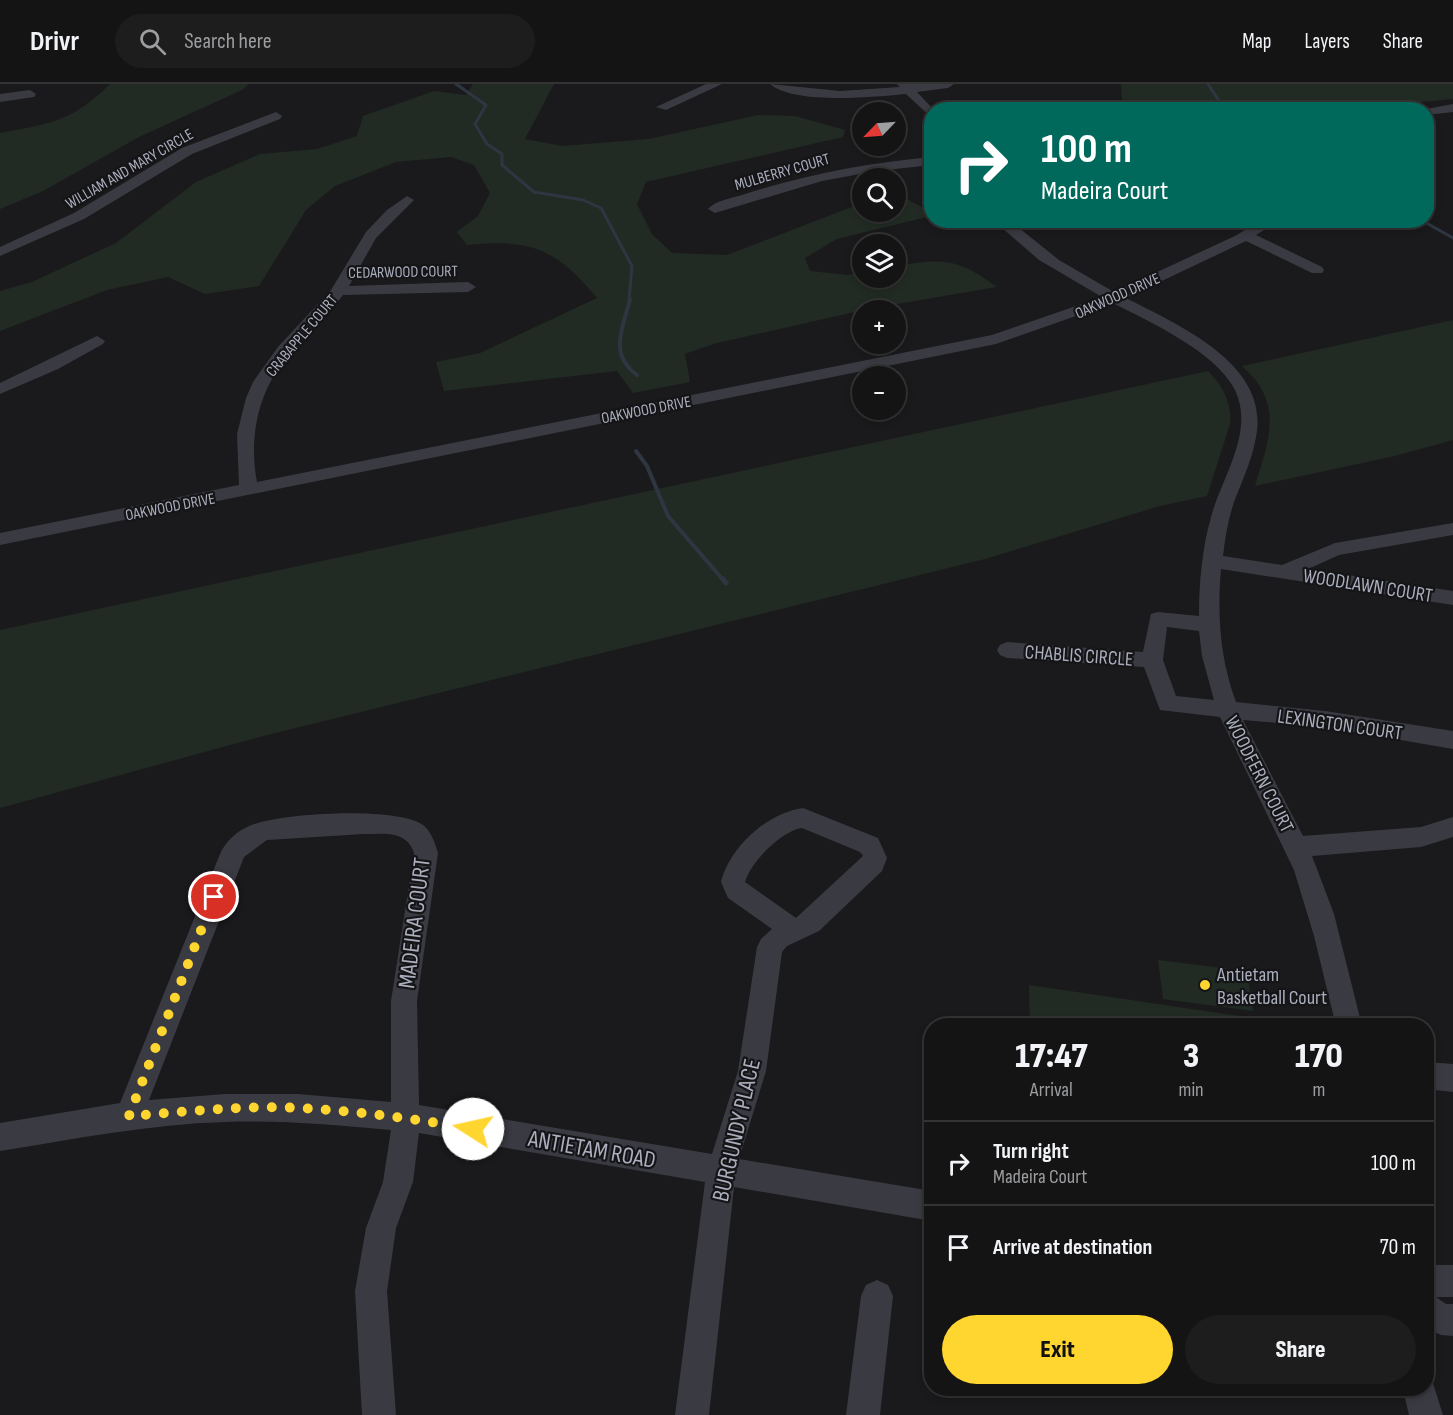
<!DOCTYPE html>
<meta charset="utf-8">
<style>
:root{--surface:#141415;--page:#1d1d1e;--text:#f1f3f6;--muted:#9d9ea0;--line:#333334;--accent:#ffd52f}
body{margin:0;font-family:"Sofia Sans Condensed",sans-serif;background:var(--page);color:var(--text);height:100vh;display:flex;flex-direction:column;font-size:22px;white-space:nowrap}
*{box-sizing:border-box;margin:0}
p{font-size:20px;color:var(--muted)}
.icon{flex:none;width:33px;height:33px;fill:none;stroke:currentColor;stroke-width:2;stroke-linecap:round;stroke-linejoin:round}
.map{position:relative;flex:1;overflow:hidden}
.drawer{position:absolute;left:924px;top:934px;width:510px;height:378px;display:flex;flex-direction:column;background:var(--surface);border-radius:24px;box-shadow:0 3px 9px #0003,0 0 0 2px var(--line)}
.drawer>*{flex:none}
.banner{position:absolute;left:924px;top:18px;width:510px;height:126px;border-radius:24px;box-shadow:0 3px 9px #0003,0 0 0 2px var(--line);background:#00695c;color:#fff;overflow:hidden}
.needle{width:39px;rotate:245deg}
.controls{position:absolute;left:852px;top:18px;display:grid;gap:12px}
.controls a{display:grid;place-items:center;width:54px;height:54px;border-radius:50%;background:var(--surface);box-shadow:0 3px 9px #0003,0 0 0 2px var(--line);font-size:30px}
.pin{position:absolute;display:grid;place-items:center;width:51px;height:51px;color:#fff;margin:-26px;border:3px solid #fff;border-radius:50%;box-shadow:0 2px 6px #0007}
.me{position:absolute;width:66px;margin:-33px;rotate:280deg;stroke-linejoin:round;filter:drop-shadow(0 0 4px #0008)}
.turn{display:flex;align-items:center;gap:21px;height:126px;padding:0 18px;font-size:27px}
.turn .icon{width:78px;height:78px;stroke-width:2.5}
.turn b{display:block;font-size:42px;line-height:51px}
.eta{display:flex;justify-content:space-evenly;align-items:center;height:102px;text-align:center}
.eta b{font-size:36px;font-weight:800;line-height:42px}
.action{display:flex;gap:12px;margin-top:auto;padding:12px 18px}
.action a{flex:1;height:69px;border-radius:36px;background:var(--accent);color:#111;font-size:24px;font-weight:800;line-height:69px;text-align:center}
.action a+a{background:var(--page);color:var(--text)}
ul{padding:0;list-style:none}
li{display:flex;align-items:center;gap:18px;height:84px;padding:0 18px;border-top:2px solid var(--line)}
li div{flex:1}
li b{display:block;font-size:22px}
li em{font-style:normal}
header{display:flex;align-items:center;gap:36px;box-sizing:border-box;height:84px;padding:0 30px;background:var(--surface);border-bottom:2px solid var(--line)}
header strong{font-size:28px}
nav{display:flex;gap:33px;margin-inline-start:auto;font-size:21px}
.search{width:420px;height:54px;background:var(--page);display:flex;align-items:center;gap:15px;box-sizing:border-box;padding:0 21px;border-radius:33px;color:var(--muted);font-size:22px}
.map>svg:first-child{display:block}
</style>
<header>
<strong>Drivr</strong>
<div class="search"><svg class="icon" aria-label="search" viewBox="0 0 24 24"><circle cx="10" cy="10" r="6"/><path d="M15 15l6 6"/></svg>Search here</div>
<nav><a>Map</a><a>Layers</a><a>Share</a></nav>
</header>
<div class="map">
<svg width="1453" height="1331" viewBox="0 0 1453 1331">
<rect width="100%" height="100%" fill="#1a1a1c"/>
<path fill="#212b23" d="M 110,0 L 249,0 L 242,6 L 139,53 L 43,107 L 0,125 L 0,49 C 50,40 73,37 110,0 Z
M 473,0 L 554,0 L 525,55 L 562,62 L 649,55 L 758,31 L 795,32 L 845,46 L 843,53 L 646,98 L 637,120 L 652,150 L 672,169 L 727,171 L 862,119 L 862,128 L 896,128 L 896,109 L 931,128 L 931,132 L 837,155 L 805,174 L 810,187 L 848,191 L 862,188 L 862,194 L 896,194 L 896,182 C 942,174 958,174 997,203 L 868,225 L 713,260 L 685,270 L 690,298 L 633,309 L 617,287 L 444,307 L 436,278 L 480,269 L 597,214 C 555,164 532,155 467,161 L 457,148 L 478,132 L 490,109 L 474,81 L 451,73 L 396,78 L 335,102 L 306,126 L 259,202 L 205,210 L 168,193 L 107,206 L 0,247 L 0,207 L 32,198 L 116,159 L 196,98 L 260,70 L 317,65 L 357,52 L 363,32 L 434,7 L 466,11 Z
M 1121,0 L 1453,0 L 1453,15 L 1421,18 L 1394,26 L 1135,26 L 1122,15 Z
M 1453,236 L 1453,356 L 1395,372 L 1255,402 C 1269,355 1285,320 1242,282 Z
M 1208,287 C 1223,302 1232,318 1230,340 L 1207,412 L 1160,422 L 985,475 L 263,652 L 0,724 L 0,546 Z
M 1158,876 L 1247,887 L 1253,927 L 1163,915 Z
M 1029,901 L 1260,935 L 1262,942 L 1030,942 Z"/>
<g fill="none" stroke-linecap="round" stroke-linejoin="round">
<path stroke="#2e3642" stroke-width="3" d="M 456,0 L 486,21 L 475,40 L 487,60 L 502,70 L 502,81 L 534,108 L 583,116 L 601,124 L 632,182 L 629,216
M 1208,0 L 1225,26
M 1421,136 L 1453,154"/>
<path stroke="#2e3642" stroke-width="4" d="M 630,215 C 623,245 608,269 637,291
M 636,367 L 647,382 L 668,432 L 724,497"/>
<path stroke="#2e3642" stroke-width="5" d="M 723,495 L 726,499"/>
<path fill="#3a3a42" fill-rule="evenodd" d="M 706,0 L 722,0 L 666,26 L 656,23 Z
M 770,0 L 840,7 L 900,3 L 897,0 L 954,0 L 948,4 L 917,8 L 934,26 L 932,26 L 932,34 L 906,10 C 875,13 794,21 770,0 Z
M 30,6 L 36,10 L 34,13 L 0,18 L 0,10 Z
M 1453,20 L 1453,28 L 1426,31 L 1426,26 L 1421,26 Z
M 276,28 L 282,32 L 280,35 L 192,70 L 84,135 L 0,172 L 0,163 L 74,129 L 182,64 Z
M 932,73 L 932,81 L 876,87 L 822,97 L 715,129 L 708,125 C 715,117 731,114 742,111 C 804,91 866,79 932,73 Z
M 407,112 L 414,116 L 376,154 L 349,202 L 468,198 L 476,203 L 468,208 L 343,211 C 327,232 307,249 290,269 C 259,305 248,351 257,398 L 992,251 L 1102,213 L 1039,176 L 993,136 L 1009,136 L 1059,176 L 1114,208 L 1235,152 L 1262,136 L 1280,136 L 1256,151 L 1322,183 L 1324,186 L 1322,189 L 1312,189 L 1246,157 L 1126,214 C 1178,241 1271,280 1256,353 C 1252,376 1242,397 1234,418 C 1228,436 1225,454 1223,472 L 1282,481 L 1335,459 L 1453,439 L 1453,451 L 1339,471 L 1308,485 L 1453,507 L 1453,521 L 1221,485 C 1217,531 1220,575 1236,618 L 1325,627 L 1453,647 L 1453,665 L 1325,643 L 1243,636 L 1303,752 L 1421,743 L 1453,733 L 1453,753 L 1421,763 L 1312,772 L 1334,830 L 1362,942 L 1336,942 L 1314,852 L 1294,786 L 1220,633 L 1160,626 L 1144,583 L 1007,574 L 1000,571 L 997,566 L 1000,561 L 1007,558 L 1143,568 L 1151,530 L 1158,528 L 1199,532 C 1199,499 1202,465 1211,433 C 1222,393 1255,348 1235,306 C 1216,268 1150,238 1113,219 L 996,260 L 0,461 L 0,449 L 239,401 L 237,350 L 246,314 L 253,298 L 278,263 L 331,206 L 366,148 L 387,126 ZM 1167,543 L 1199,547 L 1202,572 L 1214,616 L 1176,612 L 1163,576 Z
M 97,252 L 105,257 L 103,260 L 58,285 L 0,310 L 0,299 Z
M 803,724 L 878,754 L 887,774 L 882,787 L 819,847 L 787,862 L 782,868 L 766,987 L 739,1075 L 932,1107 L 932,1137 L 734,1103 L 709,1331 L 675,1331 L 705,1098 L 419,1049 L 413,1098 L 396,1144 L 387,1207 L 396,1331 L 362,1331 L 355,1207 L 366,1144 L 383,1098 L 391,1046 C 336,1041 281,1036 226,1038 C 150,1040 75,1055 0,1067 L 0,1039 L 120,1019 L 220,770 C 226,757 236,748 249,742 C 279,729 396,722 423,741 C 431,747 435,759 438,769 L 417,917 L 419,1021 L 712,1070 L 738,987 L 757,863 L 761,855 L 772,845 L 728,814 L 721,798 C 730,763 767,729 803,724 ZM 802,744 L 860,768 L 863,772 L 796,834 L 745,798 C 751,778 781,747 802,744 ZM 363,750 C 383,750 407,746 414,769 L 391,917 L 391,1018 L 298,1010 L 225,1010 L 149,1016 L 244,773 L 267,756 Z
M 1426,978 L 1453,980 L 1453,1008 L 1426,1005 Z
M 1426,1181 L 1453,1181 L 1453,1213 L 1436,1213 L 1446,1220 L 1453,1220 L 1453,1252 L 1441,1251 L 1426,1244 Z
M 877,1196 L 888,1201 L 893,1212 L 880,1331 L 846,1331 L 861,1212 L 866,1201 Z
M 1426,1292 L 1431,1293 L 1443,1331 L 1409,1331 L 1403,1305 L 1426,1305 Z"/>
</g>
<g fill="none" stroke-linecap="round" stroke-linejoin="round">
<path stroke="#ffd52f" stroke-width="10" stroke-dasharray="0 18" d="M 214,813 L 129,1032 C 185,1028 243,1021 299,1024 C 358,1027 416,1035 473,1045"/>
</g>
<circle fill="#ffd52f" stroke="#151517" stroke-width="2" cx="1205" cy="901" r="6"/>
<g text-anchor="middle" stroke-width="4.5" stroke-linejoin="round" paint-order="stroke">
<g font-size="16" fill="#abaebd" stroke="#151517">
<text transform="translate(129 84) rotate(-30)" y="6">WILLIAM AND MARY CIRCLE</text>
<text transform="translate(782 87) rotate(-16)" y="6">MULBERRY COURT</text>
<text transform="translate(403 187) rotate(-1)" y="6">CEDARWOOD COURT</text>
<text transform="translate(1117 211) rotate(-24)" y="6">OAKWOOD DRIVE</text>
<text transform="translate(301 251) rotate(-50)" y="6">CRABAPPLE COURT</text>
<text transform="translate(646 325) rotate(-11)" y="6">OAKWOOD DRIVE</text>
<text transform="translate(170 422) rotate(-11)" y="6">OAKWOOD DRIVE</text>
</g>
<g font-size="20" fill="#abaebd" stroke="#151517">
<text transform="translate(1368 501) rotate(9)" y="7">WOODLAWN COURT</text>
<text transform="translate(1079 571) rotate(4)" y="7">CHABLIS CIRCLE</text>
<text transform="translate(1340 640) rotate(8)" y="7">LEXINGTON COURT</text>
<text transform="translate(1260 690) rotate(63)" y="7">WOODFERN COURT</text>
</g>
<g font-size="20" fill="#abaebd" stroke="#151517" text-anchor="start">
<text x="1217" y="897">Antietam<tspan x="1217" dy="23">Basketball Court</tspan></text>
</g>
<g font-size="24" fill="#abaebd" stroke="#151517">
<text transform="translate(414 839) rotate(-83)" y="8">MADEIRA COURT</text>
<text transform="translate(736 1046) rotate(-77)" y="8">BURGUNDY PLACE</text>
<text transform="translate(592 1065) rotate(10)" y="8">ANTIETAM ROAD</text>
</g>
</g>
</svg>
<div class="controls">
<a><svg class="needle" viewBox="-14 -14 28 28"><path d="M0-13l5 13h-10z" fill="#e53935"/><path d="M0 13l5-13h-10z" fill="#9d9ea0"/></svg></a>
<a><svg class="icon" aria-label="search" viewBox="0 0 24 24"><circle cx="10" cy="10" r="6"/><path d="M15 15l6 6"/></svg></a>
<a><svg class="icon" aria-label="layers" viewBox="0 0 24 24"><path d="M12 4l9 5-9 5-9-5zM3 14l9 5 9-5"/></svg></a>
<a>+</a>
<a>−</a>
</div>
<div class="pin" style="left:214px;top:813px;background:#d93025"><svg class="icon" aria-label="arrive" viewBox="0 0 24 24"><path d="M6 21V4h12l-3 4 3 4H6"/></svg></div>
<svg class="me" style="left:473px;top:1045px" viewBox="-20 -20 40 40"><circle r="19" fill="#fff"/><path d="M0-13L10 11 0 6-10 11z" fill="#ffd52f"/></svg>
<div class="banner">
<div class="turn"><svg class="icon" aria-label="right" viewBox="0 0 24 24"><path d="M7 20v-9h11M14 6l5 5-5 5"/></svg><div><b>100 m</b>Madeira Court</div></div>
</div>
<section class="drawer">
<div class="eta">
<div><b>17:47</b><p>Arrival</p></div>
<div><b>3</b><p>min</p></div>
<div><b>170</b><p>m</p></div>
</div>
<ul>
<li><svg class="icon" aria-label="right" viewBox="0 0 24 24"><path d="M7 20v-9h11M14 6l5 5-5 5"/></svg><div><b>Turn right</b><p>Madeira Court</p></div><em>100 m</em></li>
<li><svg class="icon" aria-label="arrive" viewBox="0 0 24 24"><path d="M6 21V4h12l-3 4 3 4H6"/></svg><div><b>Arrive at destination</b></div><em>70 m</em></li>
</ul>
<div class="action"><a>Exit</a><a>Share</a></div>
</section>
</div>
